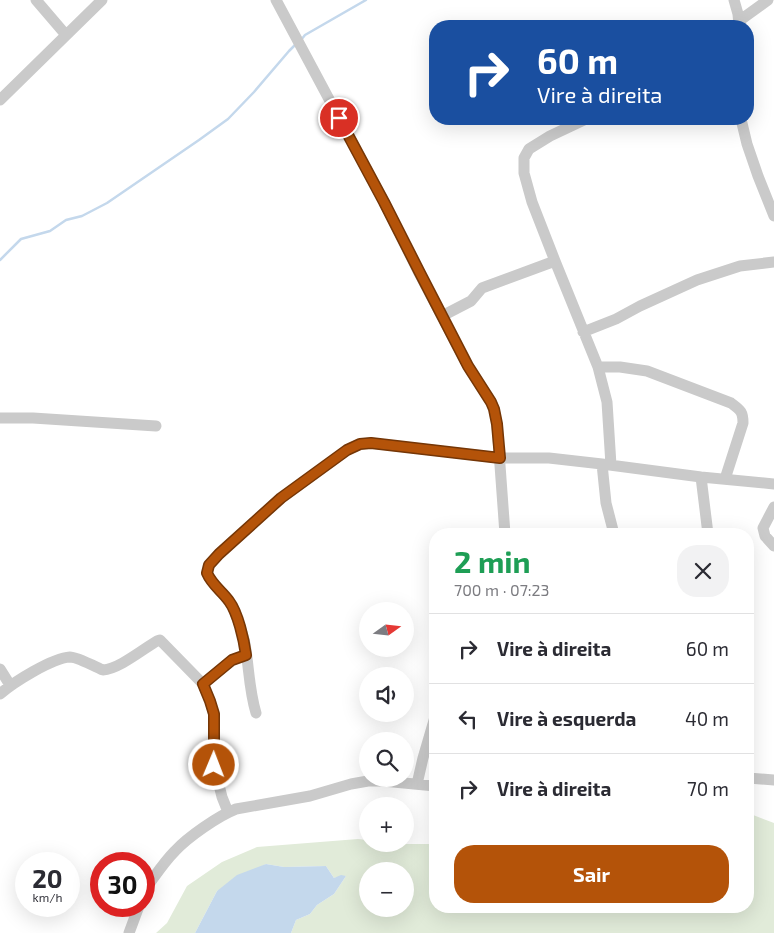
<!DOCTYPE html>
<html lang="pt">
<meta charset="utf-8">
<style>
:root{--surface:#fff;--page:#f2f2f3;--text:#2b2b33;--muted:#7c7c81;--line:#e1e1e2;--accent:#b45309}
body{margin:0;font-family:"Exo 2",sans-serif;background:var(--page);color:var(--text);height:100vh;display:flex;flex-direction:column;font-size:19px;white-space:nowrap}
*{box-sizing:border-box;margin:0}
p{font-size:16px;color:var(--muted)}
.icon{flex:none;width:28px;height:28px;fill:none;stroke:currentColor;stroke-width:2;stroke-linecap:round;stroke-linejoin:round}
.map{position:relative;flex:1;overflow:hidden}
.drawer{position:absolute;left:429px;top:528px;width:325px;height:385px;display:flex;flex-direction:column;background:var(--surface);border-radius:20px;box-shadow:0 5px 20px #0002}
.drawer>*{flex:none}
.top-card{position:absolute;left:429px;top:20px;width:325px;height:105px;border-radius:20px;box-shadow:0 5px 20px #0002;background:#1a4fa0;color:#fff;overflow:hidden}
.needle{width:32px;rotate:75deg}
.fabs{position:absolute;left:359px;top:602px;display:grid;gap:10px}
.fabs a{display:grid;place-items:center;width:55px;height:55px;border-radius:50%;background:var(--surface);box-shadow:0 5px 20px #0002;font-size:25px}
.speed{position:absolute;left:15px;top:852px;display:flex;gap:10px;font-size:25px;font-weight:700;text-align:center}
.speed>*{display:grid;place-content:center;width:65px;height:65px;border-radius:50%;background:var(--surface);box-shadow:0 5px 20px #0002;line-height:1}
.speed small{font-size:12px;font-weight:400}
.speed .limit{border:8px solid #d22;background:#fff;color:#111}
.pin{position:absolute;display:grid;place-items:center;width:42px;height:42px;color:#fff;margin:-21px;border:2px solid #fff;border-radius:50%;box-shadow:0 1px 5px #0007}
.me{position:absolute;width:55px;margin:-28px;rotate:1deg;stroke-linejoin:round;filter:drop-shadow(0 0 4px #0008)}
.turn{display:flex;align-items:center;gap:18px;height:105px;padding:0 25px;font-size:22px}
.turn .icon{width:65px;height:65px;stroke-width:2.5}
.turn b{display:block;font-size:35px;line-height:42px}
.round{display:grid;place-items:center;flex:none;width:52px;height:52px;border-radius:20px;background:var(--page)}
.headline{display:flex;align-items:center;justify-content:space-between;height:85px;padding:0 25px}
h1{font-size:30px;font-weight:700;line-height:38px;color:#1e9e55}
.action{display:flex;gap:10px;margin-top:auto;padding:10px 25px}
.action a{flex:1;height:58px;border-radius:20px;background:var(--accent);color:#fff;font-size:20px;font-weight:700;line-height:58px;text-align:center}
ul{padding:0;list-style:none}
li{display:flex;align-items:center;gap:15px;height:70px;padding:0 25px;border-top:1px solid var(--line)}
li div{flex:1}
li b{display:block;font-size:19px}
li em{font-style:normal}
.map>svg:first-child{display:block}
</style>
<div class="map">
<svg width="774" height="933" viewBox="0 0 774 933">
<rect width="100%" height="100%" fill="#fff"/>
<path fill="#e1ebd9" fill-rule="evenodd" d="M 748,813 L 774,823 L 774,933 L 291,933 L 296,920 L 310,914 L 317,905 L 334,894 L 346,876 L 334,878 L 326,866 L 284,867 L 266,864 L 217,891 L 195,933 L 156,933 L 167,923 L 187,886 L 222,862 L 257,847 L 358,839 L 367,840 L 368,844 L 435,844 L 435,906 L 748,906 ZM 368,871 L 405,871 L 405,909 L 368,909 Z"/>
<path fill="#c4d8ec" d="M 266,864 L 284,867 L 326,866 L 334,878 L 341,875 L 346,876 L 334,894 L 317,905 L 310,914 L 296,920 L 291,933 L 195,933 L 217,891 L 237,875 Z"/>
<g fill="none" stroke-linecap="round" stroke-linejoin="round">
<path stroke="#c4d8ec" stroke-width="2.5" d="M 301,40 L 305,35 L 366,0
M 0,260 L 21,239 L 50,231 L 66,220 L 82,216 L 107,203 L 199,140 L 228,119 L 254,92 L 289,51 L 295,45"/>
<path stroke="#cacaca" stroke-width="11" d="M 36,0 L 66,35
M 276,0 L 384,202 L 419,273 L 468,366 L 491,402 L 494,409 L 497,424 L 505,534
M 734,0 L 738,14 L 739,26
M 739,21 L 768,0
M 0,100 L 102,0
M 586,119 L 550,136 L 529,149 L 524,158 L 524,173 L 532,202 L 555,261 L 598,367 L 607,402 L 611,465
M 741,119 L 747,144 L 758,176 L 774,216
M 442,316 L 471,301 L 482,288 L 555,261
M 583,332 L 616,319 L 640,306 L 697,280 L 740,266 L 774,262
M 598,367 L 620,367 L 647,371 L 731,403 C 740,410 743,411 743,423 L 725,479
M 0,418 L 33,418 L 156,426
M 602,464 L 606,503 L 614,534
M 701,477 L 708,534
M 774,507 L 763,528 L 765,536 L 774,546
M 0,669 L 10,685
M 203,684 L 232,660 L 246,655
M 0,694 C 14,682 52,658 70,657 C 77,657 96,667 103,670 C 119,669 143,649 157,641 L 160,640 L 203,684 L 210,701 L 214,715 L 214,765 L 222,797 L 228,812
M 256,713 C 249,690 249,667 245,644 C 243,633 238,621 234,610 C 229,596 213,587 207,573 L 209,565 L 219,554 L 281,498 L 347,450 L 360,444 L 371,443 L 500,458 L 549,458 L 602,464 L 701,477 L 774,484
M 748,778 L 774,780
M 417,784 L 423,758 L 435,717
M 144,893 L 146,888 C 155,876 164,862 175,851 C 188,837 218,816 236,809 L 310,796 L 351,784 L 368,781 L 383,781 L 435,786
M 129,933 L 139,906"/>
</g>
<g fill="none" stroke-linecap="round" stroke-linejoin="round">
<g stroke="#753606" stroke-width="12">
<path id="route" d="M 214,765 L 214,714 L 210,701 L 203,684 L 232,660 L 246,655 C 244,640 238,613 229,601 C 222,591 212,585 207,573 L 209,565 L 219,554 L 281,498 L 347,450 L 360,444 L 371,443 L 500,458 L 497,424 L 494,409 L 491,402 L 468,366 L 420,273 L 384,202 L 339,118"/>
</g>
<use href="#route" stroke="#b45309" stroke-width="9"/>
</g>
</svg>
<div class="fabs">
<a><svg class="needle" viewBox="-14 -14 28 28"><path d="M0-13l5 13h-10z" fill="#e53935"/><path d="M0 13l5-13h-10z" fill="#7c7c81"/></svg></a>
<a><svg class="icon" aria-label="sound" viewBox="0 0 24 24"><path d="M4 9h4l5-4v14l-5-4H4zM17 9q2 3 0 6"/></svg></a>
<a><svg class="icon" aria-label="search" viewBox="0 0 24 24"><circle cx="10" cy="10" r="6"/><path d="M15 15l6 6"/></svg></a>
<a>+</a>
<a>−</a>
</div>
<div class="speed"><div>20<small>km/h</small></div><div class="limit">30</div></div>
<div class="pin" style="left:339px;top:118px;background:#d93025"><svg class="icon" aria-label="arrive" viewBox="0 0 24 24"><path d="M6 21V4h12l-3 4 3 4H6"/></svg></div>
<svg class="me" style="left:214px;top:765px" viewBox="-20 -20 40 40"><circle r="17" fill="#b45309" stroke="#fff" stroke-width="3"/><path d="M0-11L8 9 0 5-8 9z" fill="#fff"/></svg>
<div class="top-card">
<div class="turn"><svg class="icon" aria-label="right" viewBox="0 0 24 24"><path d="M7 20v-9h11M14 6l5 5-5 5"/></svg><div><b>60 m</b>Vire à direita</div></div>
</div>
<section class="drawer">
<div class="headline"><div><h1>2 min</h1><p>700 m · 07:23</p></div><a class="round"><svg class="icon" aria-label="close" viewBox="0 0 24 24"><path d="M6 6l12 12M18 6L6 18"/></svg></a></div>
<ul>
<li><svg class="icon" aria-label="right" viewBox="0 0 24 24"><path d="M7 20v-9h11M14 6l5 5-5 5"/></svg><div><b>Vire à direita</b></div><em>60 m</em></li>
<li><svg class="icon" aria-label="left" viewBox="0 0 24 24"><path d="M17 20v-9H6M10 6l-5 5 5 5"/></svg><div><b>Vire à esquerda</b></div><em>40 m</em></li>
<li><svg class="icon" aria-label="right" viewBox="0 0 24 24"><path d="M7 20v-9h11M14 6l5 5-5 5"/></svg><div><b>Vire à direita</b></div><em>70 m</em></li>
</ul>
<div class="action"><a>Sair</a></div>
</section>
</div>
